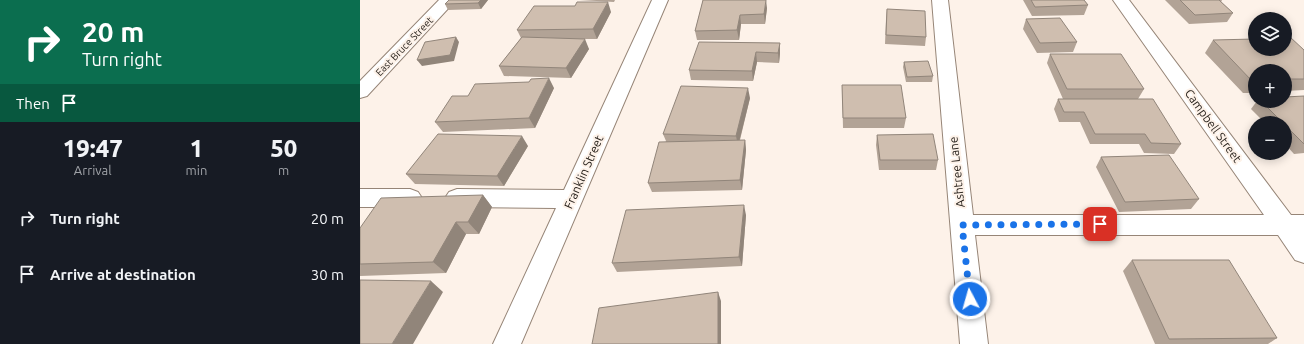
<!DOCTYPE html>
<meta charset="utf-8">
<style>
:root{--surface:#171b24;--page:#242831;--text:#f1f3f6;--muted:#9ea1a6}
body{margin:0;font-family:Ubuntu,sans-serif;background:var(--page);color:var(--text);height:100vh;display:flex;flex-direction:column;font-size:15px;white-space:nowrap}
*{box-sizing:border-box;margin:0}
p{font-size:13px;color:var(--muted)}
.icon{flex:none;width:22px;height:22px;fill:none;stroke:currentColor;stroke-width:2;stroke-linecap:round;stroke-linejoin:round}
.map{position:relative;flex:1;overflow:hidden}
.drawer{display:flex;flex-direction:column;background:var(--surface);width:360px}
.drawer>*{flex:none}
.guide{background:#0b6e4f;color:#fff;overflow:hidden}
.fabs{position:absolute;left:888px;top:12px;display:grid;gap:8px}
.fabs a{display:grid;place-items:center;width:44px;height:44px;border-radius:50%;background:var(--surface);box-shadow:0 2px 10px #0003;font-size:20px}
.pin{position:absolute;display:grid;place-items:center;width:34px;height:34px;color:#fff;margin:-17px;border-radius:8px;box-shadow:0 2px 6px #0006}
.me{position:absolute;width:44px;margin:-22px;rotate:354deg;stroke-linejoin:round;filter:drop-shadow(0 0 3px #0008)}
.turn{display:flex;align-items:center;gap:14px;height:84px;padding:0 16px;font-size:18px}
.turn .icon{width:52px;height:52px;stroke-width:2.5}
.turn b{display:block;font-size:28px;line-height:34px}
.then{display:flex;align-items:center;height:38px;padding:0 16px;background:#0003;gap:8px;font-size:15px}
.eta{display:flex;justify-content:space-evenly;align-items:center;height:68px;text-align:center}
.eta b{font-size:24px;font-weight:800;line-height:28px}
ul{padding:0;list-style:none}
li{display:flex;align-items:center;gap:12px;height:56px;padding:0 16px}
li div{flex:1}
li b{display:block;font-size:15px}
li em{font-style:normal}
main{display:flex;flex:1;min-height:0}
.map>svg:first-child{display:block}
</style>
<main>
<section class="drawer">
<div class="guide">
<div class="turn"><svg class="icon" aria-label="right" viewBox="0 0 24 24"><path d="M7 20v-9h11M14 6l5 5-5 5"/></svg><div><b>20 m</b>Turn right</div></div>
<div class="then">Then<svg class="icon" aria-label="arrive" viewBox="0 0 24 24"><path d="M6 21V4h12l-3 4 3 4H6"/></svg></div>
</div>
<div class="eta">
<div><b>19:47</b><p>Arrival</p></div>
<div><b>1</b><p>min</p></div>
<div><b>50</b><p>m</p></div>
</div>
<ul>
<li><svg class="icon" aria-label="right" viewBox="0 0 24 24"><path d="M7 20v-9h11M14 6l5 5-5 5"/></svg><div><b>Turn right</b></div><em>20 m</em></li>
<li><svg class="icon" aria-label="arrive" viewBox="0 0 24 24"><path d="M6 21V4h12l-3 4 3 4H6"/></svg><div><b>Arrive at destination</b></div><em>30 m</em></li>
</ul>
</section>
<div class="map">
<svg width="944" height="344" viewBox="0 0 944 344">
<rect width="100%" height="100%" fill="#fdf2e9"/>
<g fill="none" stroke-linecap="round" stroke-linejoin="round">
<g stroke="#968577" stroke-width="2">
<path id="minor" d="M 79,0 L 96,0 L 7,96 L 0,98 L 0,81 Z
M 292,0 L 308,0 L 161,344 L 133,344 L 196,208 L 97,207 L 89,204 L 85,198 L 89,192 L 97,189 L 204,190 Z
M 572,0 L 588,0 L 613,215 L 904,215 L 753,0 L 769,0 L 931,215 L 944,215 L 944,263 L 935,260 L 918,235 L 615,235 L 628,344 L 600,344 Z
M 0,189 L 50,189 L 58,192 L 62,198 L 58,204 L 50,207 L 0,207 Z"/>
</g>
<use href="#minor" fill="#fff" fill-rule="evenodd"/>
</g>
<path fill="#b2a396" d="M 89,0 L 128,0 L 121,9 L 88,10 L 85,4 Z
M 219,0 L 255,0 L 254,2 Z
M 343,0 L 407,8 L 405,24 L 381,24 L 379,40 L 337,40 L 335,31 Z
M 663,0 L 724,0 L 728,5 L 724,15 L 672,16 Z
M 805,0 L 862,0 L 861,2 L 873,13 L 867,22 L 829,24 Z
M 527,9 L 566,37 L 565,46 L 525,44 L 526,19 Z
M 251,12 L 237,39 L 216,39 L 229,49 L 211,78 L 144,76 L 139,66 L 161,38 L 157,30 Z
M 666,19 L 717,42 L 713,52 L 677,53 L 663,29 Z
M 853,40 L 944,50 L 944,90 L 925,91 L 925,71 L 895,71 L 895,93 L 883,93 L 845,53 Z
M 420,43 L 420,53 L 419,63 L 397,62 L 393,81 L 331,80 L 329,70 Z
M 690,54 L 784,89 L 778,99 L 703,99 L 687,63 Z
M 544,62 L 573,76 L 572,82 L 546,82 L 543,67 Z
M 482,85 L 546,118 L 544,128 L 483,128 Z
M 194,88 L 175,128 L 83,132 L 75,122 L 108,96 Z
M 944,96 L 944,153 L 934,154 L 925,144 L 925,123 L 905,123 L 891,109 L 897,101 L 925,101 Z
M 390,98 L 380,140 L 385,140 L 386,150 L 382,190 L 292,192 L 288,183 L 306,141 L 303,134 Z
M 698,99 L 821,144 L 814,154 L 784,153 L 779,144 L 730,144 L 720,122 L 699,122 L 694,109 Z
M 517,135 L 578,160 L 576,170 L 519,170 L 516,145 Z
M 168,146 L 144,186 L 55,184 L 46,174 Z
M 741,157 L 839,199 L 831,209 L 759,212 L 736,167 Z
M 123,195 L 132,207 L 119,234 L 106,234 L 86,273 L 0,276 L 0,228 Z
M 386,215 L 382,266 L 257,272 L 252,263 Z
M 772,260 L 917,338 L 908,344 L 795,344 L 763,271 Z"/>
<path fill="#91857a" d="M 121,0 L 128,0 L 121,9 L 118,3 Z
M 406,0 L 407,8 L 405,24 L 404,14 Z
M 248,2 L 251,12 L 237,39 L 233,29 Z
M 380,15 L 381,24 L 379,40 L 377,30 Z
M 96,37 L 99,42 L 94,61 L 62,66 L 57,60 Z
M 225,39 L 229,49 L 211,78 L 206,68 Z
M 420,43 L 420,53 L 419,63 L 418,53 Z
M 396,52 L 397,62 L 393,81 L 392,71 Z
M 189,78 L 194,88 L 175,128 L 169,118 Z
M 388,88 L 390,98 L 378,146 L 376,136 Z
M 162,136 L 168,146 L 144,186 L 137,176 Z
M 385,140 L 386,150 L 382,190 L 380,180 Z
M 123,195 L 132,207 L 119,234 L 108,222 Z
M 384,205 L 386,215 L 382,266 L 379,257 Z
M 96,222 L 106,234 L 86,273 L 73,262 Z
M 71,281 L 83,292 L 53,344 L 32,344 Z
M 358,292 L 361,301 L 361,344 L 358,344 Z"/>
<path fill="#cfbeaf" stroke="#91857a" d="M 89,0 L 121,0 L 118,3 L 85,4 Z
M 343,0 L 406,0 L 404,14 L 380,15 L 377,30 L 335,31 Z
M 671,0 L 724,0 L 728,5 L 675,7 Z
M 820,0 L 859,0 L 873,13 L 835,15 Z
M 217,2 L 248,2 L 233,29 L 157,30 L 174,6 L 215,6 Z
M 527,9 L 565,11 L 566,37 L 526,35 Z
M 700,18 L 717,42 L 680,43 L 666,19 Z
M 96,37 L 90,55 L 57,60 L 65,42 Z
M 162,37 L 225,39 L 206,68 L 139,66 Z
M 930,37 L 944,50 L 944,79 L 925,79 L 925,71 L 895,71 L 895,81 L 892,81 L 853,40 L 895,39 L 895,49 L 925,49 L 925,38 Z
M 339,42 L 420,43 L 418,53 L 396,52 L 392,71 L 329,70 Z
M 690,54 L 761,54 L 784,89 L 707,89 Z
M 568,61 L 573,76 L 547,77 L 544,62 Z
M 189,78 L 169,118 L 75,122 L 92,96 L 108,96 L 115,84 L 169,82 L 171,79 Z
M 482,85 L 541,85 L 546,118 L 483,118 Z
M 321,86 L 388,88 L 376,136 L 303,134 Z
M 944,96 L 944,144 L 925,125 L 925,123 L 923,123 L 901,101 L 925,101 L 925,97 Z
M 698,99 L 793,99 L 821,144 L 791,143 L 785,134 L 735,134 L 724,112 L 704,112 Z
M 78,134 L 162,136 L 137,176 L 46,174 Z
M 573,134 L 578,160 L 520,160 L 517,135 Z
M 385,140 L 380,180 L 288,183 L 299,142 Z
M 809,155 L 839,199 L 765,202 L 741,157 Z
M 123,195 L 108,222 L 96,222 L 73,262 L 0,264 L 0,228 L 21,198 Z
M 384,205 L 379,257 L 252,263 L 266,210 Z
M 772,260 L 869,260 L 917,338 L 809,339 Z
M 0,280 L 71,281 L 32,344 L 0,344 Z
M 358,292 L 358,344 L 232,344 L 239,308 Z"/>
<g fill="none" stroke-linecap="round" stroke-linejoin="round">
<path stroke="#1a73e8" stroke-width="7" stroke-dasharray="0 12.6" d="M 610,299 L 602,225 L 740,224"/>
</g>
<g text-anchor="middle" stroke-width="4" stroke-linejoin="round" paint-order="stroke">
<g font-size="10" fill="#28221c" stroke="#fdf2e9">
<text transform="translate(44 46) rotate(-46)" y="4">East Bruce Street</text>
</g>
<g font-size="12" fill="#28221c" stroke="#fdf2e9">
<text transform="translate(853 126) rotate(54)" y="4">Campbell Street</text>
<text transform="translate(224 172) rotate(-66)" y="4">Franklin Street</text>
<text transform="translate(597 172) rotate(-96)" y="4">Ashtree Lane</text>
</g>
</g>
</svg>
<div class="fabs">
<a><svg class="icon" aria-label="layers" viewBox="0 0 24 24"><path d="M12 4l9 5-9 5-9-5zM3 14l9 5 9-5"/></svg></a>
<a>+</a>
<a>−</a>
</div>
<div class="pin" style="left:740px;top:224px;background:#d93025"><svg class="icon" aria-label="arrive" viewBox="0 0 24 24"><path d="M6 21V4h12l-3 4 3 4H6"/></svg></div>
<svg class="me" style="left:610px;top:299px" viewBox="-20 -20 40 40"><circle r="17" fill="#1a73e8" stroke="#fff" stroke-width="3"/><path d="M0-11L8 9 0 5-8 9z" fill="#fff"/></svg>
</div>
</main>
